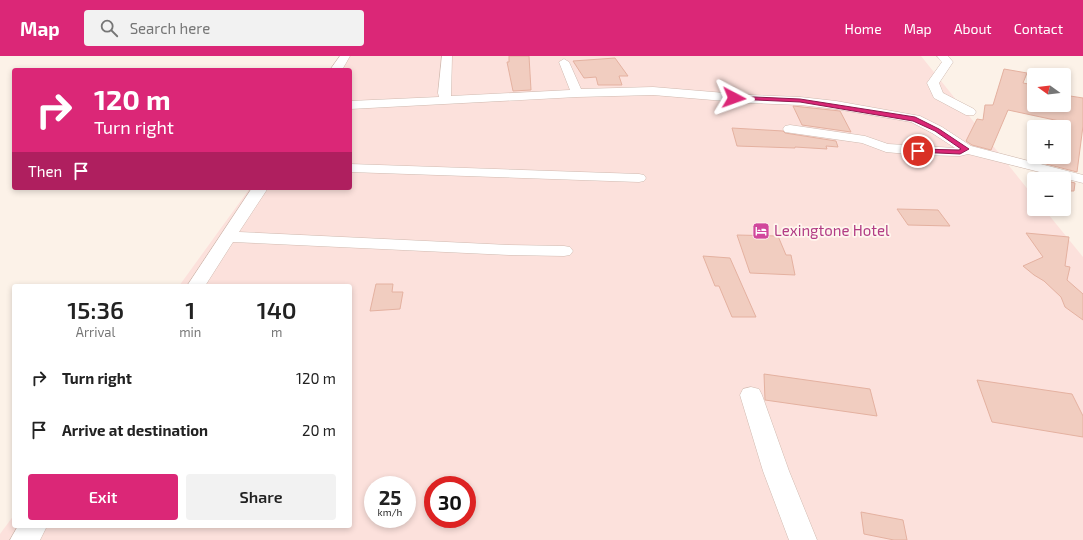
<!DOCTYPE html>
<meta charset="utf-8">
<style>
:root{--surface:#fff;--page:#f2f2f2;--text:#222;--muted:#767676;--accent:#db2777}
body{margin:0;font-family:"Exo 2",sans-serif;background:var(--page);color:var(--text);height:100vh;display:flex;flex-direction:column;font-size:15px;white-space:nowrap}
*{box-sizing:border-box;margin:0}
p{font-size:13px;color:var(--muted)}
.icon{flex:none;width:22px;height:22px;fill:none;stroke:currentColor;stroke-width:2;stroke-linecap:round;stroke-linejoin:round}
.map{position:relative;flex:1;overflow:hidden}
.side{position:absolute;left:12px;top:228px;width:340px;height:244px;display:flex;flex-direction:column;background:var(--surface);border-radius:4px;box-shadow:0 2px 6px #0003}
.side>*{flex:none}
.top-card{position:absolute;left:12px;top:12px;width:340px;height:122px;border-radius:4px;box-shadow:0 2px 6px #0003;background:#db2777;color:#fff;overflow:hidden}
.needle{width:26px;rotate:285deg}
.fabs{position:absolute;left:1027px;top:12px;display:grid;gap:8px}
.fabs a{display:grid;place-items:center;width:44px;height:44px;border-radius:4px;background:var(--surface);box-shadow:0 2px 6px #0003;font-size:20px}
.speed{position:absolute;left:364px;top:420px;display:flex;gap:8px;font-size:20px;font-weight:700;text-align:center}
.speed>*{display:grid;place-content:center;width:52px;height:52px;border-radius:50%;background:var(--surface);box-shadow:0 2px 6px #0003;line-height:1}
.speed small{font-size:10px;font-weight:400}
.speed .limit{border:6px solid #d22;background:#fff;color:#111}
.pin{position:absolute;display:grid;place-items:center;width:34px;height:34px;color:#fff;margin:-17px;border:2px solid #fff;border-radius:50%;box-shadow:0 1px 4px #0007}
.me{position:absolute;width:44px;margin:-22px;rotate:94deg;stroke-linejoin:round;filter:drop-shadow(0 0 3px #0008)}
.turn{display:flex;align-items:center;gap:14px;height:84px;padding:0 16px;font-size:18px}
.turn .icon{width:52px;height:52px;stroke-width:2.5}
.turn b{display:block;font-size:28px;line-height:34px}
.then{display:flex;align-items:center;height:38px;padding:0 16px;background:#0003;gap:8px;font-size:15px}
.eta{display:flex;justify-content:space-evenly;align-items:center;height:68px;text-align:center}
.eta b{font-size:24px;font-weight:600;line-height:28px}
.cta{display:flex;gap:8px;margin-top:auto;padding:8px 16px}
.cta a{flex:1;height:46px;border-radius:4px;background:var(--accent);color:#fff;font-size:16px;font-weight:600;line-height:46px;text-align:center}
.cta a+a{background:var(--page);color:var(--text)}
ul{padding:0;list-style:none}
li{display:flex;align-items:center;gap:12px;height:52px;padding:0 16px}
li div{flex:1}
li b{display:block;font-size:15px}
li em{font-style:normal}
header{display:flex;align-items:center;gap:24px;box-sizing:border-box;height:56px;padding:0 20px;background:var(--accent);color:#fff}
header strong{font-size:19px}
nav{display:flex;gap:22px;margin-inline-start:auto;font-size:14px}
.search{width:280px;height:36px;background:var(--page);display:flex;align-items:center;gap:10px;box-sizing:border-box;padding:0 14px;border-radius:4px;color:var(--muted);font-size:15px}
.map>svg:first-child{display:block}
</style>
<header>
<strong>Map</strong>
<div class="search"><svg class="icon" aria-label="search" viewBox="0 0 24 24"><circle cx="10" cy="10" r="6"/><path d="M15 15l6 6"/></svg>Search here</div>
<nav><a>Home</a><a>Map</a><a>About</a><a>Contact</a></nav>
</header>
<div class="map">
<svg width="1083" height="484" viewBox="0 0 1083 484">
<rect width="100%" height="100%" fill="#fcf2e8"/>
<path fill="#fce1dc" fill-rule="evenodd" d="M 345,0 L 921,0 L 1034,141 L 1034,153 L 1044,153 L 1083,201 L 1083,484 L 0,484 L 0,478 L 14,459 L 14,470 L 350,470 L 350,230 L 179,230 L 250,132 L 350,132 L 350,14 L 335,14 ZM 373,429 L 407,429 L 407,463 L 373,463 ZM 433,429 L 467,429 L 467,463 L 433,463 Z"/>
<path fill="#f1cdc0" stroke="#e4b1a0" d="M 509,0 L 529,0 L 531,34 L 513,35 L 507,6 L 509,6 Z
M 615,2 L 628,20 L 619,20 L 622,29 L 598,29 L 596,21 L 584,22 L 573,5 Z
M 1004,13 L 1027,17 L 1023,27 L 1034,29 L 1034,49 L 1064,49 L 1064,39 L 1083,42 L 1083,70 L 1077,116 L 1042,107 L 1043,101 L 1064,101 L 1064,66 L 1008,54 L 991,94 L 972,89 L 966,85 L 977,63 L 983,64 L 985,49 L 993,49 Z
M 793,50 L 840,55 L 851,76 L 802,69 Z
M 732,72 L 783,75 L 785,77 L 836,85 L 838,91 L 826,90 L 827,93 L 795,91 L 795,92 L 737,90 Z
M 1064,124 L 1075,127 L 1074,135 L 1064,135 Z
M 897,153 L 938,154 L 950,170 L 908,169 Z
M 1026,177 L 1069,181 L 1065,210 L 1070,211 L 1067,224 L 1083,238 L 1083,264 L 1065,251 L 1061,241 L 1044,225 L 1034,219 L 1023,210 L 1043,201 Z
M 737,179 L 778,180 L 786,199 L 791,199 L 795,219 L 750,217 Z
M 703,200 L 730,202 L 756,261 L 732,261 L 719,230 L 715,230 Z
M 376,228 L 393,228 L 392,236 L 403,236 L 400,253 L 370,255 Z
M 764,318 L 870,333 L 877,360 L 765,344 Z
M 977,324 L 1072,338 L 1083,360 L 1083,381 L 992,366 Z
M 861,456 L 903,464 L 907,484 L 894,484 L 864,478 Z"/>
<g fill="none" stroke-linecap="round" stroke-linejoin="round">
<g stroke="#d0bab0" stroke-width="1">
<path id="minor" d="M 340,0 L 350,0 L 342,14 L 330,14 Z
M 442,0 L 452,0 L 451,40 L 570,34 L 559,6 L 564,3 L 569,6 L 581,33 L 653,31 L 749,39 L 800,41 L 836,45 L 920,60 L 942,71 L 971,90 L 1083,119 L 1083,127 L 968,98 L 960,100 L 918,99 L 886,96 L 862,87 L 785,76 L 783,73 L 785,70 L 790,69 L 865,80 L 888,88 L 955,92 L 932,77 L 911,66 L 836,53 L 800,49 L 749,47 L 653,39 L 577,41 L 350,53 L 350,45 L 439,41 L 438,37 Z
M 937,0 L 948,0 L 953,6 L 939,27 L 943,37 L 974,53 L 976,56 L 974,59 L 966,59 L 934,42 L 927,27 L 942,6 Z
M 350,108 L 639,118 L 644,119 L 646,122 L 644,125 L 639,126 L 350,116 Z
M 252,132 L 268,132 L 239,176 L 509,189 L 564,190 L 570,191 L 573,195 L 570,199 L 564,200 L 509,199 L 233,186 L 205,230 L 187,230 Z
M 751,331 L 759,333 L 762,339 L 789,415 L 817,484 L 789,484 L 763,415 L 740,339 L 743,333 Z
M 18,470 L 47,470 L 40,484 L 10,484 Z"/>
</g>
<use href="#minor" fill="#fff" fill-rule="evenodd"/>
</g>
<path fill="#db2777" stroke="#8e194d" d="M 732,40 L 800,43 L 915,61 L 939,73 L 969,93 L 960,98 L 916,96 L 916,93 L 918,93 L 959,94 L 961,93 L 935,75 L 913,65 L 800,46 L 734,43 L 731,42 Z"/>
<defs>
<g id="hotel-square" transform="scale(0.9)"><rect x="-9" y="-9" width="18" height="18" rx="4" fill="#d1479c" stroke="#fff6ee"/><path d="M-6-4.5h1.5V1H6V5H4.5V3h-9V5H-6ZM-4 0a1.8 1.8 0 1 1 3.6 0ZM.5 0V-2.5h3Q6-2.5 6 0Z" fill="#fff"/></g>
</defs>
<g fill-rule="evenodd">
<use href="#hotel-square" x="761" y="175"/>
</g>
<g text-anchor="middle" stroke-width="3.5" stroke-linejoin="round" paint-order="stroke">
<g font-size="15" fill="#b23c85" stroke="#fff6ee" text-anchor="start">
<text x="774" y="180">Lexingtone Hotel</text>
</g>
</g>
</svg>
<div class="fabs">
<a><svg class="needle" viewBox="-14 -14 28 28"><path d="M0-13l5 13h-10z" fill="#e53935"/><path d="M0 13l5-13h-10z" fill="#767676"/></svg></a>
<a>+</a>
<a>−</a>
</div>
<div class="speed"><div>25<small>km/h</small></div><div class="limit">30</div></div>
<div class="pin" style="left:918px;top:95px;background:#d93025"><svg class="icon" aria-label="arrive" viewBox="0 0 24 24"><path d="M6 21V4h12l-3 4 3 4H6"/></svg></div>
<svg class="me" style="left:734px;top:42px" viewBox="-20 -20 40 40"><path d="M0-17L14 15 0 8-14 15z" fill="#db2777" stroke="#fff" stroke-width="4"/></svg>
<div class="top-card">
<div class="turn"><svg class="icon" aria-label="right" viewBox="0 0 24 24"><path d="M7 20v-9h11M14 6l5 5-5 5"/></svg><div><b>120 m</b>Turn right</div></div>
<div class="then">Then<svg class="icon" aria-label="arrive" viewBox="0 0 24 24"><path d="M6 21V4h12l-3 4 3 4H6"/></svg></div>
</div>
<section class="side">
<div class="eta">
<div><b>15:36</b><p>Arrival</p></div>
<div><b>1</b><p>min</p></div>
<div><b>140</b><p>m</p></div>
</div>
<ul>
<li><svg class="icon" aria-label="right" viewBox="0 0 24 24"><path d="M7 20v-9h11M14 6l5 5-5 5"/></svg><div><b>Turn right</b></div><em>120 m</em></li>
<li><svg class="icon" aria-label="arrive" viewBox="0 0 24 24"><path d="M6 21V4h12l-3 4 3 4H6"/></svg><div><b>Arrive at destination</b></div><em>20 m</em></li>
</ul>
<div class="cta"><a>Exit</a><a>Share</a></div>
</section>
</div>
